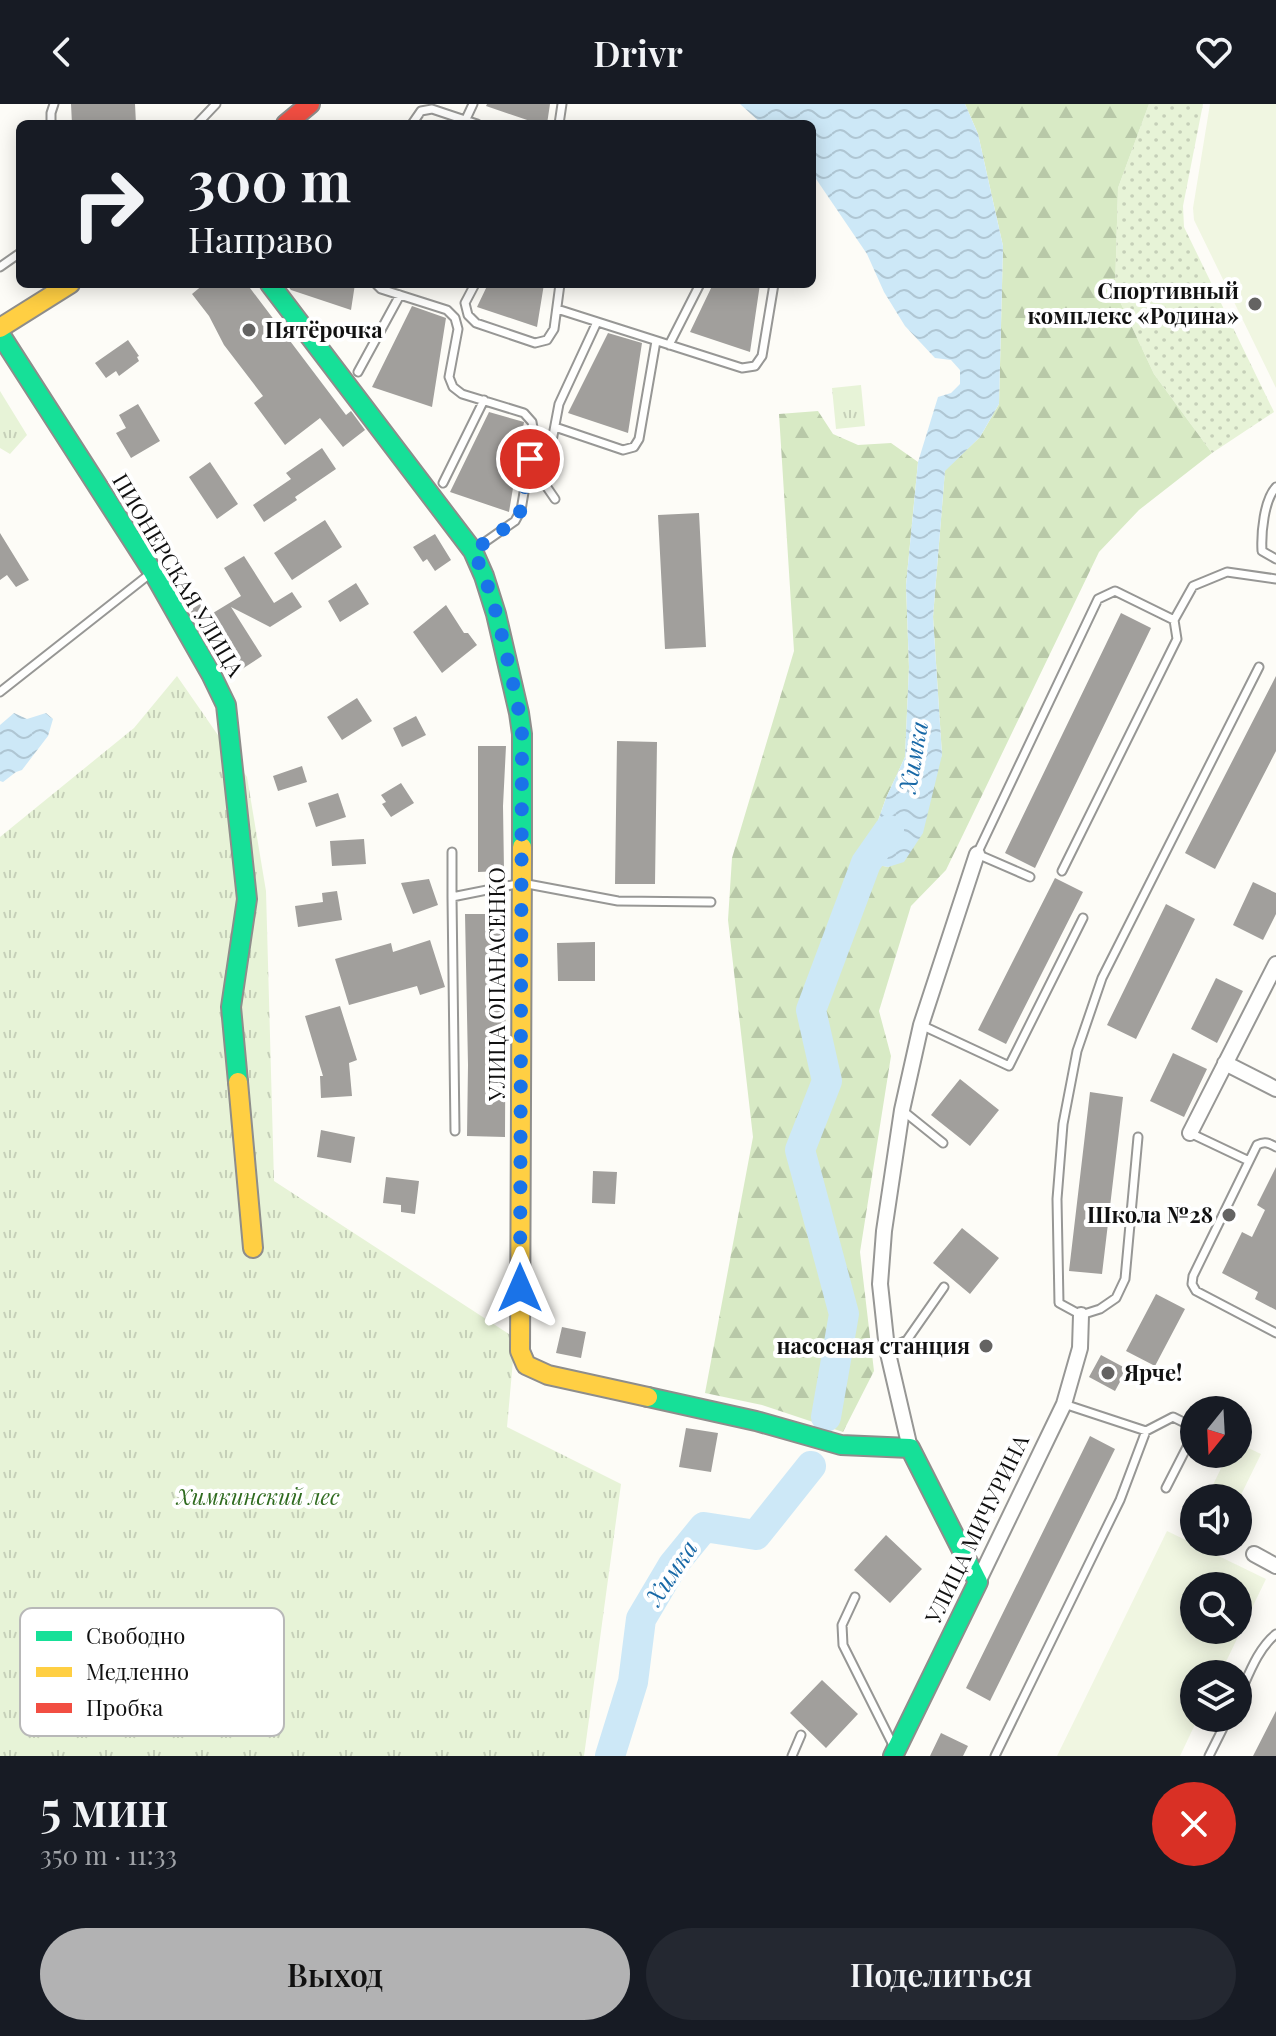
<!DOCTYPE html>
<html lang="ru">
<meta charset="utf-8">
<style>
:root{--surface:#171b24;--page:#242831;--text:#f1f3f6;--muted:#9ea1a6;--accent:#b2b2b3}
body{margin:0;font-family:"Playfair Display",serif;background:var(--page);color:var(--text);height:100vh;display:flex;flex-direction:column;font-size:30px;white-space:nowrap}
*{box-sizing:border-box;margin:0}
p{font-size:26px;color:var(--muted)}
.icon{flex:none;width:44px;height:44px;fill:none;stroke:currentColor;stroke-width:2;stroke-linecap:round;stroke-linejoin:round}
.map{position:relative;height:1652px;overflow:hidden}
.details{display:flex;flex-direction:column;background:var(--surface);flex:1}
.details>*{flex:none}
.guide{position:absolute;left:16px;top:16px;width:800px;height:168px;border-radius:12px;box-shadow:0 4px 20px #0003;background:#171b24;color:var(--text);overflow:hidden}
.needle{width:52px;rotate:198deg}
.buttons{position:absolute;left:1180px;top:1292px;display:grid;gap:16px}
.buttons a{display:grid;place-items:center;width:72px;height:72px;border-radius:50%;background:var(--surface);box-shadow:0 4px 20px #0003;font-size:40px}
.pin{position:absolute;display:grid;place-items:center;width:68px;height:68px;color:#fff;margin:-34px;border:4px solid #fff;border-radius:50%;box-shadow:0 2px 8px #0007}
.me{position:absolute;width:88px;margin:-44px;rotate:0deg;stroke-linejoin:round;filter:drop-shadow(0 0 6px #0008)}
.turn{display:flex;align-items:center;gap:28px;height:168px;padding:0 40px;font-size:36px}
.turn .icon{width:104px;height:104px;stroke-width:2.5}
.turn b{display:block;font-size:56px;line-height:68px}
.round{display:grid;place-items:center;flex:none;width:84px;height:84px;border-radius:42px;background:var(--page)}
.head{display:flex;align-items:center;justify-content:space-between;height:136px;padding:0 40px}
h1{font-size:48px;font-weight:600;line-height:60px}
.cta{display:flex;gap:16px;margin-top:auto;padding:16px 40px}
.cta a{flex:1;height:92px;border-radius:48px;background:var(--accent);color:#111;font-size:32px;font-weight:600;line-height:92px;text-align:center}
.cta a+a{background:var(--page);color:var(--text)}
header{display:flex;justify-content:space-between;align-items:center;height:104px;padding:0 40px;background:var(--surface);font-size:36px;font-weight:600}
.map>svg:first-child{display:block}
</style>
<header><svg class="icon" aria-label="back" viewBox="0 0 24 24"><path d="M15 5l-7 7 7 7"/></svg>Drivr<svg class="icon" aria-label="heart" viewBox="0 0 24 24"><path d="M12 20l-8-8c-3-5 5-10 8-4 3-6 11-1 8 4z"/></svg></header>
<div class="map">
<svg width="1276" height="1652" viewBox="0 0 1276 1652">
<defs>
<pattern id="grass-dots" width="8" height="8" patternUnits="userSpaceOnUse" patternTransform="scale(2)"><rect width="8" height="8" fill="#e7f3d7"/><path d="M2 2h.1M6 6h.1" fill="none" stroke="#c5cfb8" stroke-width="1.8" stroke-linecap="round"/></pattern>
<pattern id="forest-firs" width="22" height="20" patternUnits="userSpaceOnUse" patternTransform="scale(2)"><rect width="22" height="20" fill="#d8eac5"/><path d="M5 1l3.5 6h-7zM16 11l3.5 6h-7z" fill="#b8c8a8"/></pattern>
<pattern id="park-tufts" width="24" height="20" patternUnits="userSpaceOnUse" patternTransform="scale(2)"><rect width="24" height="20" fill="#e7f3d7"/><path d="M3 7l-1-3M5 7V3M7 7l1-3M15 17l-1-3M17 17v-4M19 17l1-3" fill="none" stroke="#c5cfb8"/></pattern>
<pattern id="water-waves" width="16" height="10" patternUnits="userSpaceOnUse" patternTransform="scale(2)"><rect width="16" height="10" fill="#cde8f7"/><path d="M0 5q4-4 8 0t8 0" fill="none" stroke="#afc6d3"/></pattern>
</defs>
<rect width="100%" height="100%" fill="#fdfcf7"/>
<path fill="url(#grass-dots)" d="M 1149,0 L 1203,0 L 1183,102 L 1184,123 L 1274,308 L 1212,349 L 1154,270 L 1115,187 L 1118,84 Z"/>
<path fill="url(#forest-firs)" d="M 965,0 L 1149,0 L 1118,84 L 1115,187 L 1154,270 L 1212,349 L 1139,406 L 1099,448 L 946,766 L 911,802 L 879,907 L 891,952 L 860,1148 L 874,1267 L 843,1328 L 762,1301 L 705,1289 L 753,1033 L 728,816 L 732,754 L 794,547 L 779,310 L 818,307 L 833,330 L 858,341 L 891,339 L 918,358 L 906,481 L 909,563 L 905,653 L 886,694 L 868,745 L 866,759 L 889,763 L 942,651 L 933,513 L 945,366 L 980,333 L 999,300 L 1003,142 L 978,30 Z"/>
<path fill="url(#park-tufts)" d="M 861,281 L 865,322 L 836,325 L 832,284 Z
M 0,287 L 27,331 L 10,350 L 0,344 Z
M 177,572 L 247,673 L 266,787 L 274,1077 L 515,1234 L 507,1323 L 621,1380 L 584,1652 L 0,1652 L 0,733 L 134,624 Z"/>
<path fill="#f0f6e1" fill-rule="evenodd" d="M 1210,0 L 1276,0 L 1276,284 L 1194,116 L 1193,104 Z
M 1238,1339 L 1261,1350 L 1238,1397 L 1238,1394 L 1226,1394 L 1210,1387 L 1228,1350 L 1238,1350 Z
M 1167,1427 L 1266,1475 L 1220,1570 L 1194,1570 L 1194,1614 L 1198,1614 L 1180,1652 L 1057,1652 ZM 1194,1482 L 1238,1482 L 1238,1526 L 1194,1526 Z"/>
<path fill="url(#water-waves)" d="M 740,0 L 965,0 L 978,30 L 1003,142 L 999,300 L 980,333 L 945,367 L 933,513 L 942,651 L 923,729 L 904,758 L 888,763 L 866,759 L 868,745 L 886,694 L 905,653 L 909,563 L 906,481 L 918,358 L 938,293 L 951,289 L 960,280 L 960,266 L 951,256 L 935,254 L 905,222 L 884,188 L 867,150 L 812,69 L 812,20 L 762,20 Z
M 14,609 L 27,615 L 46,609 L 53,615 L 48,632 L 22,666 L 16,668 L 3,678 L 0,677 L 0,621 Z"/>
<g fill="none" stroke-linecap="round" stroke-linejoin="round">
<path stroke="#cde8f7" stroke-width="30" d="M 826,1313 L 844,1210 L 800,1046 L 827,977 L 811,906 L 866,759 L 889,726
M 610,1652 L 633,1578 L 641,1515 L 673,1461 L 704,1423 L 756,1431 L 811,1362"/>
</g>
<path fill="#a19f9c" d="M 71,0 L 135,0 L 136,20 L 72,20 Z
M 487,0 L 550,0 L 547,20 L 539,20 L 486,2 Z
M 204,180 L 247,180 L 346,311 L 351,307 L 365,326 L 343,343 L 320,314 L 285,341 L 254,299 L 263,292 L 224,241 L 209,212 L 192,190 Z
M 286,180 L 355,180 L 351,206 L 291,186 Z
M 488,180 L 544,180 L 537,223 L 477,203 Z
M 713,180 L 760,180 L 750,248 L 690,228 Z
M 412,202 L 446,214 L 432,303 L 372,283 Z
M 608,229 L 642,239 L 628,329 L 568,309 Z
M 128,236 L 139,252 L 137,253 L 139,257 L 119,272 L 116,267 L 106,274 L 95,259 Z
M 138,300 L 160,337 L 131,354 L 116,329 L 126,324 L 119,311 Z
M 489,308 L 524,318 L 509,408 L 450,388 Z
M 322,344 L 336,365 L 295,393 L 297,396 L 264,418 L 253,401 L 291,375 L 286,369 Z
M 210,358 L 238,400 L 217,415 L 189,373 Z
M 699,409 L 706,543 L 665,545 L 658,411 Z
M 325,416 L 342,443 L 292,476 L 274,449 Z
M 0,429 L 29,476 L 16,483 L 7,471 L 0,476 Z
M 435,430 L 451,456 L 435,467 L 427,455 L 423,458 L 413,443 Z
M 244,452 L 274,499 L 292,488 L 302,503 L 270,523 L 231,503 L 262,552 L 239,567 L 222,540 L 214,544 L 183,495 L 198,485 L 213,509 L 241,492 L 224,464 Z
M 356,479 L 369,500 L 340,518 L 328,497 Z
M 446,501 L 464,529 L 468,529 L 477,541 L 442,569 L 413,528 Z
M 1121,509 L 1151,524 L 1035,764 L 1005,749 Z
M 1276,572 L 1276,647 L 1215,765 L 1185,749 Z
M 357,594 L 372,617 L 342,636 L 327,613 Z
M 416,612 L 426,631 L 402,643 L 393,624 Z
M 617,637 L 657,638 L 655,780 L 615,780 Z
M 478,642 L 506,642 L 503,702 L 504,767 L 478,768 Z
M 302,662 L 307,678 L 278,687 L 273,672 Z
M 401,679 L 414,699 L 391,713 L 382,700 L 386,698 L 381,691 Z
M 338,689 L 346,713 L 316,723 L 308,699 Z
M 364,735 L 366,760 L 332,762 L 330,737 Z
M 1055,774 L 1083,788 L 1006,940 L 978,926 Z
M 429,775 L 438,801 L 413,810 L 401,779 Z
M 1253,778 L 1276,789 L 1276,810 L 1263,836 L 1233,821 Z
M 337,787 L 342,816 L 298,823 L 295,802 L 323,798 L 322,789 Z
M 1166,800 L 1195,815 L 1136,935 L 1107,921 Z
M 465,810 L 506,810 L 505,1033 L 467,1032 L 468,961 Z
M 430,836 L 445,883 L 420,891 L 417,882 L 349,901 L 335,855 L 391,839 L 393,848 Z
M 595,838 L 595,877 L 558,877 L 557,839 Z
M 1216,874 L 1243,887 L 1217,939 L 1191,925 Z
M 340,902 L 357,956 L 349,959 L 352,992 L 321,994 L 320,972 L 323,972 L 305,912 Z
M 1173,949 L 1207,965 L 1184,1013 L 1150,997 Z
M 960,975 L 999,1006 L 970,1042 L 931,1011 Z
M 1090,988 L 1123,993 L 1102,1170 L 1069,1167 Z
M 321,1026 L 355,1033 L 351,1059 L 317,1053 Z
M 1276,1063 L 1276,1206 L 1255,1195 L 1258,1188 L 1222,1169 L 1242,1128 L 1252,1133 L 1265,1106 L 1257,1101 Z
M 593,1067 L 617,1068 L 615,1100 L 592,1099 Z
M 386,1073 L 419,1077 L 415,1110 L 401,1108 L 401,1101 L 383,1099 Z
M 962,1124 L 999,1154 L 970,1190 L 933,1159 Z
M 1156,1190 L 1185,1205 L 1155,1262 L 1126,1247 Z
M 562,1223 L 586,1228 L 581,1254 L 556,1249 Z
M 1101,1251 L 1127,1265 L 1115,1287 L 1089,1273 Z
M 686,1324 L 718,1329 L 711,1368 L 679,1363 Z
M 1090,1332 L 1115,1345 L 990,1597 L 966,1584 Z
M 886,1431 L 922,1465 L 890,1499 L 854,1466 Z
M 822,1576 L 858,1610 L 826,1644 L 790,1609 Z
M 1276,1607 L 1276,1652 L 1253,1652 Z
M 941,1629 L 968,1642 L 963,1652 L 930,1652 Z"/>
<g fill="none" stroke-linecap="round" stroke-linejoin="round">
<g stroke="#979795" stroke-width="11">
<path id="lane" d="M 466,15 L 473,0
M 51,20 L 51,9 L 54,0
M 197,20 L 216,0
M 412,20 L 421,7 L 432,5 L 477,20
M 559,20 L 562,0
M 0,163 L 20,149
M 376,180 L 381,185 L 447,206 L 455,214 L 458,225 L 449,273 L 453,283 L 462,290 L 524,309 L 532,318 L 534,330 L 521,406 L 515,417 L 475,445
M 475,180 L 465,199 L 468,211 L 476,219 L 535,239 L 547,236 L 554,225 L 560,180
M 557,205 L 742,264 L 755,262 L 762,252 L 774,180
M 669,241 L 700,180
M 358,268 L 400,191
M 555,323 L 623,346 L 634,343 L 639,335 L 656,237
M 443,379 L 484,296
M 1276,383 C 1264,396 1261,429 1262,447 L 1276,455
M 555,395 L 544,379 L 559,300 L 597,218
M 1174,516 L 1193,482 L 1227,468 L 1276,475
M 0,588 L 151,469
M 452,748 L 452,793
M 1030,773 L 977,750 L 1098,495 L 1115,487 L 1174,516 L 1177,535 L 1062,767
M 921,921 L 1009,962 L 1083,814
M 902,1006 L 943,1039
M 455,1027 L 452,793 L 522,779 L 618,797 L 711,798
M 1190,1029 L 1249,1057
M 1138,1033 L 1125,1175 L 1116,1194 L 1100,1205 L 1081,1211 L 1059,1199 L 1057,1095 L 1063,1020 L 1077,947 L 1102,874 L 1259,563
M 1276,1043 C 1269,1039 1265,1037 1257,1041 L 1193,1172 L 1192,1180 L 1196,1187 L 1276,1229
M 887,1245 L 907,1236 L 944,1183
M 1064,1300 L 1146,1327
M 855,1493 L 842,1521 L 843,1541 L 893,1641
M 1238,1594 C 1248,1573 1257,1545 1276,1530
M 792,1652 L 801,1631
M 995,1652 L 1120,1396 L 1146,1327 L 1173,1313 L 1187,1320 L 1191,1335 L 1166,1384
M 1209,1652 L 1228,1614"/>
</g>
<g stroke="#979795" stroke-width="18">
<path id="street" d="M 1225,959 L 1276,985
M 1190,1029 L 1276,860
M 910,1344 L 887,1245 L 880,1180 L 884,1127 L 902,1006 L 921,921 L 977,750
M 1254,1450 L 1276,1462
M 978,1478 L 1064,1300 L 1080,1244 L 1081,1211"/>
</g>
<g stroke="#8e8d8b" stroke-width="22">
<path id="fast" d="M 270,180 L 473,447 L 484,472 L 496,510 L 519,609 L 522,630 L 522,743
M 0,230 L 153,468 L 211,570 L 226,601 L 247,795 L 231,903 L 238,978
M 648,1293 L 756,1317 L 841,1341 L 910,1344 L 978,1478 L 893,1652"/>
</g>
<g stroke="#8e8d8b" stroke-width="22">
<path id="slow" d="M 0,224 L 70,180
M 522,743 L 520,1247 L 526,1261 L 548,1271 L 648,1293
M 238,978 L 253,1144"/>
</g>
<g stroke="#8e8d8b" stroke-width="22">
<path id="jam" d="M 286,20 L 310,0"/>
</g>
<use href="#lane" stroke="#fffffe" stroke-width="7"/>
<use href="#street" stroke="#fffffe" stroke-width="14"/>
<use href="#fast" stroke="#16e098" stroke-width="18"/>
<use href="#slow" stroke="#ffcf43" stroke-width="18"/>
<use href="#jam" stroke="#f24e42" stroke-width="18"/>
</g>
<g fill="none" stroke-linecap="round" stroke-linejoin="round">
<path stroke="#1a73e8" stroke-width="14" stroke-dasharray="0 25.2" d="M 520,1184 L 522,630 C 519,602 512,576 506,549 C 498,514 489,479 473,447 L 515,417 L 521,406 L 530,355"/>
</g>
<g fill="#646362" stroke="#fff" stroke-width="3">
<circle cx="1255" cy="200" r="8"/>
<circle cx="249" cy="226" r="8"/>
<circle cx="1229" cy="1111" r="8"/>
<circle cx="986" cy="1242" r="8"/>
<circle cx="1108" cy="1269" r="8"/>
</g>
<g text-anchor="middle" stroke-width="8" stroke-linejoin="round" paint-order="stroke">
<g font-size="22" font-weight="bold" fill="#111" stroke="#fff" text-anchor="end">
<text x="1239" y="195">Спортивный<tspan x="1239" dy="25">комплекс «Родина»</tspan></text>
<text x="265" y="234" text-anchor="start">Пятёрочка</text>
<text x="1213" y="1119">Школа №28</text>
<text x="970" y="1250">насосная станция</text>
<text x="1124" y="1277" text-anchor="start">Ярче!</text>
</g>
<g font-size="22" fill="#111" stroke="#fff">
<text transform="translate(178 471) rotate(59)" y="8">ПИОНЕРСКАЯ УЛИЦА</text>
<text transform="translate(497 880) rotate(-90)" y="8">УЛИЦА ОПАНАСЕНКО</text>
<text transform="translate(977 1425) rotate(-64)" y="8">УЛИЦА МИЧУРИНА</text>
</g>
<g font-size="22" font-style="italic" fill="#2f6b1f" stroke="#fff">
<text x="258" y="1401">Химкинский лес</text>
</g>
<g font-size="24" font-style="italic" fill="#1768a6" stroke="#fff">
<text transform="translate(914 653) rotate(-80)" y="8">Химка</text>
<text transform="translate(672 1469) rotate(-56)" y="8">Химка</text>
</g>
</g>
<rect x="20" y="1504" width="264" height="128" rx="12" fill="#fff" stroke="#b8b8b8" stroke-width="2"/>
<rect x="36" y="1527" width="36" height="10" fill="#16e098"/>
<rect x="36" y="1563" width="36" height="10" fill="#ffcf43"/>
<rect x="36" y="1599" width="36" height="10" fill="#f24e42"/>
<g font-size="22" fill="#111">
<text x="86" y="1540">Свободно</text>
<text x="86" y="1576">Медленно</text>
<text x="86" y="1612">Пробка</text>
</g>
</svg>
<div class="buttons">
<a><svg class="needle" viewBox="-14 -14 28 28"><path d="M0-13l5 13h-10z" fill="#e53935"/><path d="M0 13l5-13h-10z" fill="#9ea1a6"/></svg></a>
<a><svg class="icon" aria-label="sound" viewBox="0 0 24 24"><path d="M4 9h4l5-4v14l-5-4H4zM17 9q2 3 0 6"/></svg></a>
<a><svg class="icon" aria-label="search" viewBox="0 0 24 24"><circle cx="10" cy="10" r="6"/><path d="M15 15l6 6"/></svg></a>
<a><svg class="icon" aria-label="layers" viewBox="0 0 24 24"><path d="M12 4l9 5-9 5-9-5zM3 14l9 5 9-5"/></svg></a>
</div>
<div class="pin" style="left:530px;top:355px;background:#d93025"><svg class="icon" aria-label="arrive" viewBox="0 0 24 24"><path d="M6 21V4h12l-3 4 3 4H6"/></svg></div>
<svg class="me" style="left:520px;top:1184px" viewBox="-20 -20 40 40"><path d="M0-17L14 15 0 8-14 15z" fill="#1a73e8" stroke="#fff" stroke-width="4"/></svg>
<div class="guide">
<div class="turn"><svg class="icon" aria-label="right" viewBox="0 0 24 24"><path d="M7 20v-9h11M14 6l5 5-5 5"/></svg><div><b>300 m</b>Направо</div></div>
</div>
</div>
<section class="details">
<div class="head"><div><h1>5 мин</h1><p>350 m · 11:33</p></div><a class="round" style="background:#d93025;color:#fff"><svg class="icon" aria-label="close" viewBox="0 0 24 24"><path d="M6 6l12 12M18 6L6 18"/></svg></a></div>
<div class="cta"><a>Выход</a><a>Поделиться</a></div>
</section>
